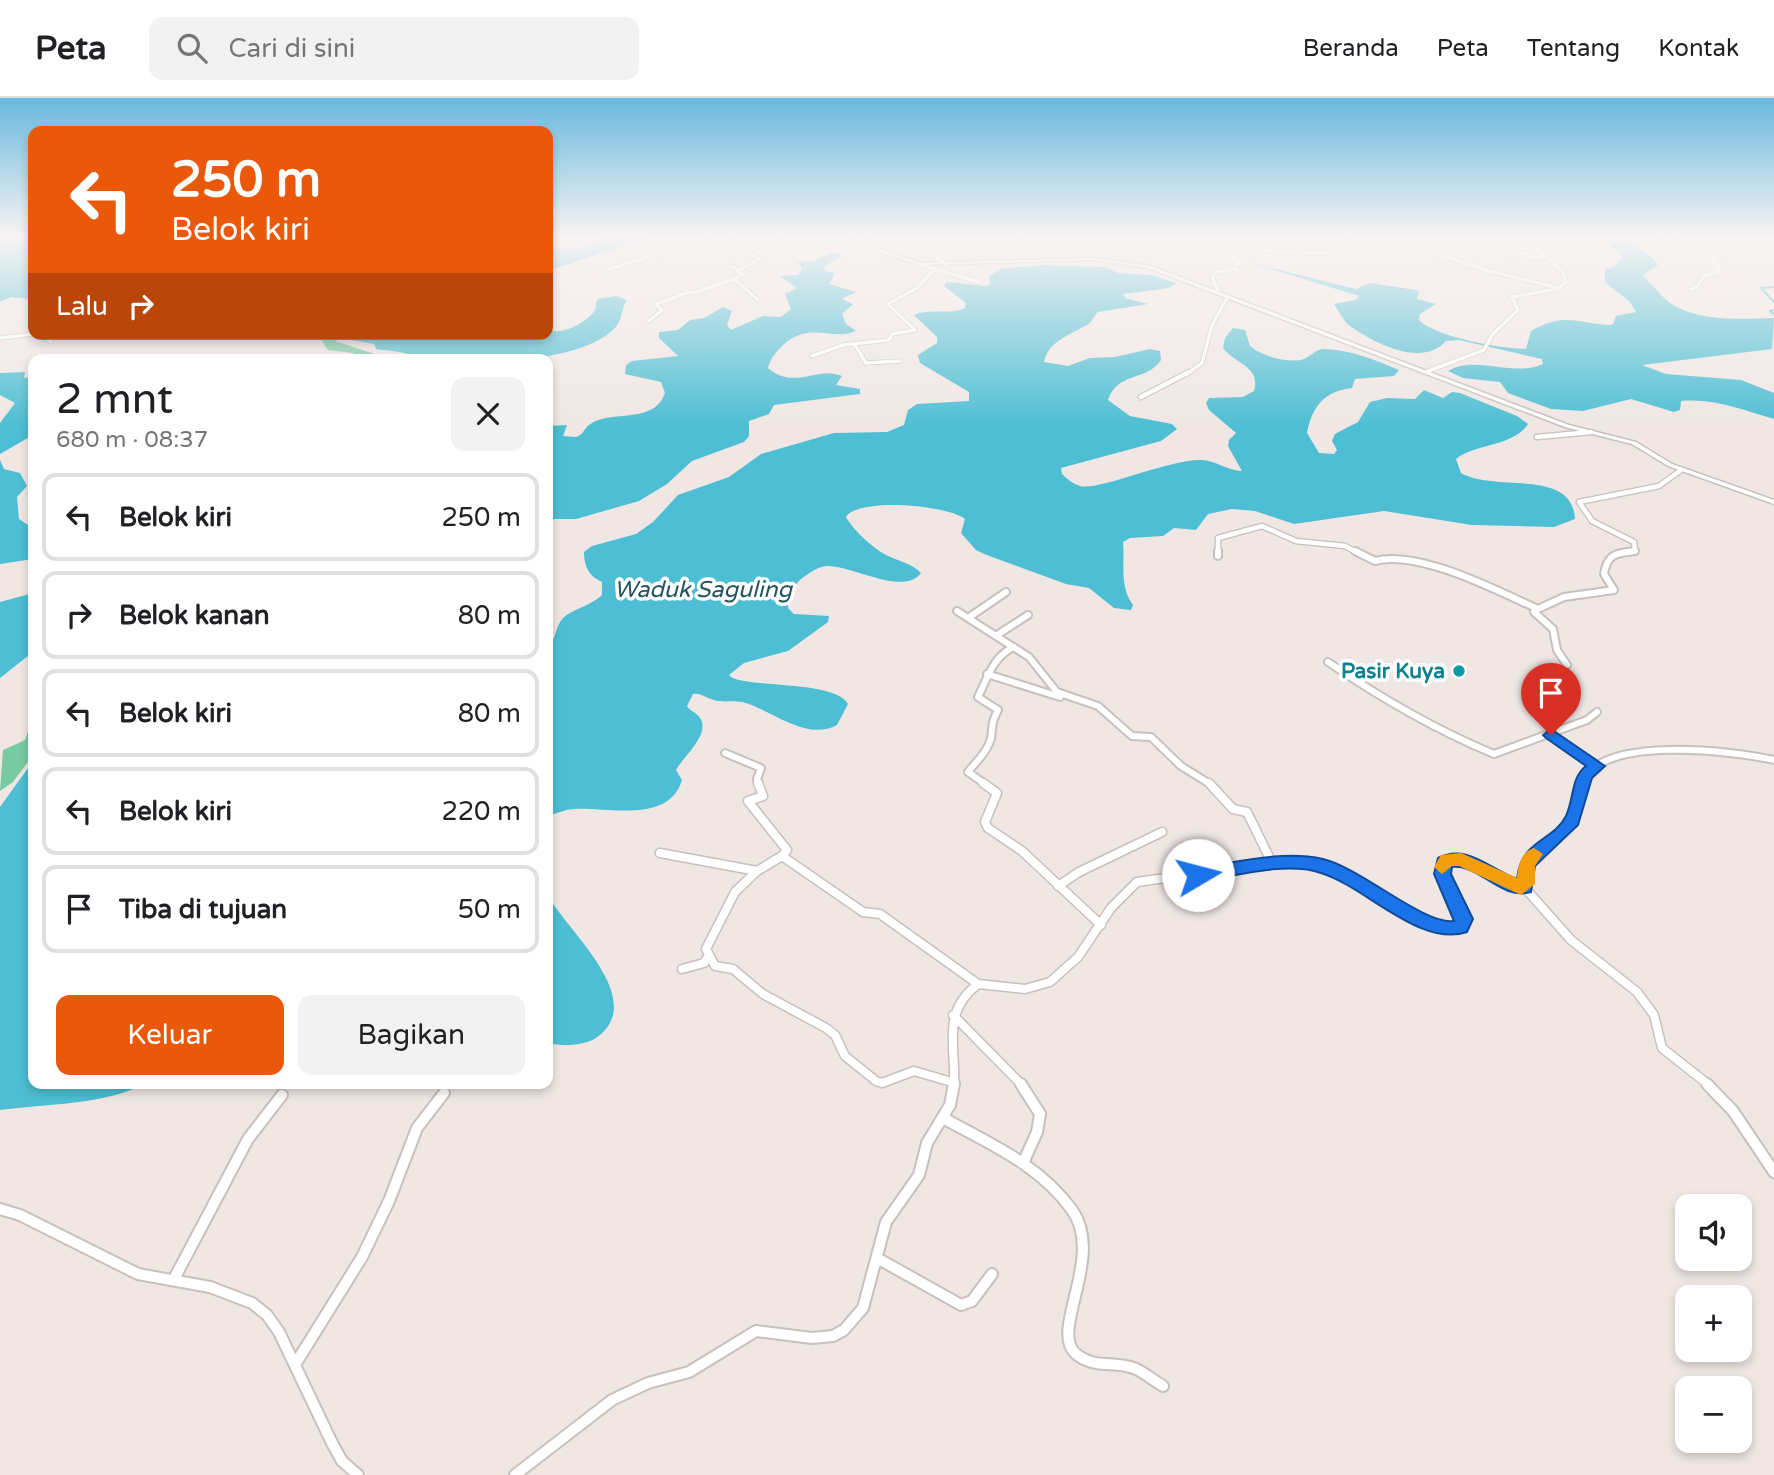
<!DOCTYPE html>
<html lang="id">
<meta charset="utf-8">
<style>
:root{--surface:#fff;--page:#f2f2f2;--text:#202124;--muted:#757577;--line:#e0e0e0;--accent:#ea580c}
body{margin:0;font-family:"Varela Round",sans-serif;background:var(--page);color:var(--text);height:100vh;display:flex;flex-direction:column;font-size:26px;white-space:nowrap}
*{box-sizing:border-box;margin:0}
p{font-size:23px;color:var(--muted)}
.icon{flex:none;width:38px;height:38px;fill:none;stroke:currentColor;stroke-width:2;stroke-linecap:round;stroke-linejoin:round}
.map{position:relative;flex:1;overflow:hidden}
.details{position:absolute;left:28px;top:256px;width:525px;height:735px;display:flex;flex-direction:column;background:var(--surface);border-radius:14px;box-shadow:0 4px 10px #0003}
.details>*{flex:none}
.guide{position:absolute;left:28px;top:28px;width:525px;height:214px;border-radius:14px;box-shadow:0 4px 10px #0003;background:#ea580c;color:#fff;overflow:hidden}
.buttons{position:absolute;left:1675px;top:1096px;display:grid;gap:14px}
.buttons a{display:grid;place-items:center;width:77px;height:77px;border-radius:14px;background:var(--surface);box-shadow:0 4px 10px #0003;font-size:35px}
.pin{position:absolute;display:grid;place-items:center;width:60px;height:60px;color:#fff;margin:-72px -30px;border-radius:50% 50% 50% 0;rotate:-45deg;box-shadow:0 0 7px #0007}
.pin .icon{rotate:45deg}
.me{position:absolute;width:77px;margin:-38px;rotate:82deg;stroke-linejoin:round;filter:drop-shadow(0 0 5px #0008)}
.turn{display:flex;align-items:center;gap:24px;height:147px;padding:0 28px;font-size:32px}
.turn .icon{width:91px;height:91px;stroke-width:2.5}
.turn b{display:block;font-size:49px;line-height:60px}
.then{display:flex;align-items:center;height:66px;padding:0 28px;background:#0003;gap:14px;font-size:26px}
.round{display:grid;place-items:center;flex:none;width:74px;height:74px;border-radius:14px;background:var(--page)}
.headline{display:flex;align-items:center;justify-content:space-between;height:119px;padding:0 28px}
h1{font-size:42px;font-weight:600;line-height:52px}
.primary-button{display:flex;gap:14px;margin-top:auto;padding:14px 28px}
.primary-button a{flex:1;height:80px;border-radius:14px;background:var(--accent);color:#fff;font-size:28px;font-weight:600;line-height:80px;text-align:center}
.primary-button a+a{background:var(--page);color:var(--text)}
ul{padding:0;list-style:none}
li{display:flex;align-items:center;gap:21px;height:88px;margin:0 14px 10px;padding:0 14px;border:4px solid var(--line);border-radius:14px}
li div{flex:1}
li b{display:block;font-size:26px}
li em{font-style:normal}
header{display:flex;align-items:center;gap:42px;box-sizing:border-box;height:98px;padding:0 35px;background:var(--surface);border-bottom:2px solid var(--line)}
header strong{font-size:33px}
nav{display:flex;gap:38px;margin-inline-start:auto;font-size:24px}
.search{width:490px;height:63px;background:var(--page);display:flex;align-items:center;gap:18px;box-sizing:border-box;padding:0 24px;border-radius:14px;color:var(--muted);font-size:26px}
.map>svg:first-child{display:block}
</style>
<header>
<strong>Peta</strong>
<div class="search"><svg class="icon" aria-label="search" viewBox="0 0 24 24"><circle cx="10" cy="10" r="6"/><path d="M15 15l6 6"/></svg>Cari di sini</div>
<nav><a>Beranda</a><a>Peta</a><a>Tentang</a><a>Kontak</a></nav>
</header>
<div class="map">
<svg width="1774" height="1377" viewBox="0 0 1774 1377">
<rect width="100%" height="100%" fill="#f0e7e4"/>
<path fill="#77caa2" d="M 319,236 L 348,236 L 335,243 L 390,261 L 353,260 L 353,255 L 328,252 L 322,243 L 325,238 Z
M 33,619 L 33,657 L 13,684 L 0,693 L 3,652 L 25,642 Z"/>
<path fill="#4dbed3" d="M 0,138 L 33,138 L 33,201 L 11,199 L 0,204 Z
M 614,138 L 653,138 L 548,173 L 548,151 L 580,151 Z
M 1607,144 C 1629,144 1644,149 1658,167 L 1643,177 L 1646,181 C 1654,189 1662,199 1670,205 C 1698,224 1741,221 1774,220 L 1772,251 L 1642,267 L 1666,276 L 1741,282 L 1774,295 L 1774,321 C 1742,312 1715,300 1681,303 L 1680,312 L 1674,314 L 1631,301 L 1583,313 L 1551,311 L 1508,295 L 1500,284 L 1463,280 L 1448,273 C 1475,256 1514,280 1543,266 L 1542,261 L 1459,242 L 1446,243 C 1422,270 1374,245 1350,228 C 1345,225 1338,212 1334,206 L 1356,202 L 1359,198 L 1248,164 L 1356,191 L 1370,185 L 1416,192 L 1419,193 L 1417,201 L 1436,206 L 1420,216 L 1419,222 C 1435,239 1503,251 1526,251 L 1531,233 C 1565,214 1575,225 1609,227 L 1613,226 L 1616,218 L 1636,214 L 1630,204 L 1605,184 L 1605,171 L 1614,169 L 1622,158 Z
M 830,155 L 843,157 L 824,169 L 825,173 L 835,175 L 829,186 L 856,194 L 842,201 L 853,206 L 842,216 L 846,226 L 856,233 C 834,244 811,222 783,247 C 776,254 770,261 768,270 C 795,293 818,267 842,278 L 836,287 L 860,291 L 860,296 L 774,307 L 769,316 L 749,323 L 749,338 L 744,344 L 692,363 L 667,386 L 639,403 L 576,421 L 548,421 L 548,328 L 567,327 L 563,338 L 576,339 C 584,337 584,329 592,325 C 615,312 654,326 665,295 L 661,284 L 625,276 L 626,267 L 632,263 L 678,258 L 659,240 L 659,234 L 678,232 L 690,222 L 704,220 L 723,209 L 732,213 L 727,227 L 731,232 L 763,218 L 781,219 L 791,211 L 785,196 L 797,190 L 780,178 L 798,177 L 802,171 L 798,164 L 814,163 Z
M 1043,167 L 1104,169 L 1119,175 L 1151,177 L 1176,185 L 1169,190 L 1123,196 L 1125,200 L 1148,206 L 1098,214 C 1093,219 1092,224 1087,227 C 1070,237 1048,243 1044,264 L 1068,268 L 1090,260 L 1115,259 L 1150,251 L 1160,253 L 1161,262 C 1146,284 1118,273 1108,302 L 1130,318 L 1172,326 L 1177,331 L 1161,343 L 1061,370 L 1062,376 C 1067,381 1073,386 1080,388 C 1099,393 1169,361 1201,362 C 1215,362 1228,373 1242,373 L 1228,348 L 1229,342 L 1236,335 L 1209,312 L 1206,305 L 1209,300 L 1243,299 L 1254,293 C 1261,268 1236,267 1223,250 L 1225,240 L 1233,230 L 1245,232 L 1250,248 C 1262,258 1289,266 1304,261 C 1311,258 1315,252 1323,251 C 1348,251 1376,262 1399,272 L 1394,278 L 1355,281 L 1352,290 C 1325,293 1312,308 1307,335 L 1319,355 L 1334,356 L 1337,352 L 1332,343 L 1335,336 L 1358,324 L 1370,304 L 1387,300 L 1415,301 L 1424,292 L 1443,300 L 1452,294 L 1460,295 L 1517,318 L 1528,326 C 1513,349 1476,345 1456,361 L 1461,375 C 1495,395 1572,369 1575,421 L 1554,429 L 1472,427 L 1384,413 L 1294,426 L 1255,413 L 1232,411 L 1208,416 L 1196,432 L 1174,430 L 1163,438 L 1130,440 L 1123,444 C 1125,467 1119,488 1133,507 L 1131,512 L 1114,510 L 1089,490 L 1066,486 L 984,456 L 976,452 L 961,435 L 965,421 C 948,407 858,399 846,419 C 854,433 872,449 886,457 C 898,463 911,465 921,475 C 904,499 850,466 826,468 C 817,469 808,476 801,481 C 793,488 788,499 788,510 L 794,516 L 829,518 L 828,524 L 788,553 L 744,565 L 729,577 C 739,591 835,581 848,606 L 837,627 C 806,644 771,611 742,604 C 732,602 723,605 714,602 C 705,600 702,595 693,596 L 687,608 C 690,613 697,615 700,620 C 711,636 683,659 676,672 L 682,682 C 669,726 607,709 574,711 C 565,711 557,716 548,717 L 548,550 C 556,541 555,529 563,520 C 574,510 591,508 602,497 L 602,484 C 589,478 584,469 584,454 L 592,448 L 636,436 L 653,424 L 678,397 L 729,379 L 761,356 L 834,335 L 887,334 L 904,327 L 908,312 L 917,306 L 969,303 L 969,294 L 920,265 L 918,257 L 937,245 L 937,239 L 914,217 C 930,209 948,218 965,210 L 966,205 L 944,188 L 947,184 L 986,188 L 990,186 L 989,178 L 1001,171 Z
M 616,198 L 627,202 C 621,210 623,221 615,230 C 578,267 482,264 433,261 C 416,259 398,252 381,252 L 376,251 L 374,246 L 352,242 L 359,236 L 484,236 L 491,240 L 499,236 L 548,236 L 548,231 C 561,238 583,226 593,215 C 598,209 594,207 598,201 Z
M 25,274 L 24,280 L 33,278 L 33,337 L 0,356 L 0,325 L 15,305 L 0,297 L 0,275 Z
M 0,362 L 4,371 L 20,375 L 27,388 L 17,399 L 19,421 L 28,427 L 33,425 L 33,461 L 0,466 Z
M 33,495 L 33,554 L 0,580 L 0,504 Z
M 33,663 L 33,985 L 146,985 C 106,1007 45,1006 0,1012 L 0,709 Z
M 548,797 C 565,831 646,898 600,937 C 587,948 564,949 548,945 Z"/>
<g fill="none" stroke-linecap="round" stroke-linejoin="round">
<path stroke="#4dbed3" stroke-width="2" d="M 1774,189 L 1761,190 L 1774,204
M 1774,212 L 1770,213 L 1774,217"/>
<g stroke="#c8c0bc" stroke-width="5">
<path id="minor-far4" d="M 1434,138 L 1434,146 L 1422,151 L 1489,173 L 1555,189
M 1654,138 L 1710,152
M 1240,147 L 1274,154 L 1325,155 L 1360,138
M 932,157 L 947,167
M 1510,158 L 1539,152
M 1527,159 L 1546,159
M 729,168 L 739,172
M 935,171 L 979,184
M 607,172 L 669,152 L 733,138
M 1691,191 L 1697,189 L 1704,178 L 1719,173 L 1718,166 L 1713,165 L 1709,138
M 687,193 L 693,195 L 734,181
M 1219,195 L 1212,179 L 1217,174 L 1235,171 L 1242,159 L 1238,153 L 1245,138
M 758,202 L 734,181 L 743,176 L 737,173 L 759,161 L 753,157 L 788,139 L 784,138
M 649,223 L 662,212 L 656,206 L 689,194
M 38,236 L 51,244
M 0,240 L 33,236
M 855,247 L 866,265 L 900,263
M 812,258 L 843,247 L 889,242 L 892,236 L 915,232 L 888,206 L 917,190 L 935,171 L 920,166
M 1426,274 L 1484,252 L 1492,237 L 1518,212 L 1512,199 L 1557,191 L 1566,184 L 1563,174 L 1539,152 L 1548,138
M 1187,276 L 1202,265 L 1212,227 L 1228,198"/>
</g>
<g stroke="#c8c0bc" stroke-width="7">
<path id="minor-far3" d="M 1141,299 L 1189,274
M 1537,339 L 1591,334
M 1218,455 L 1218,440 L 1262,428 L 1296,443 L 1345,448 L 1358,455
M 1619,455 L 1635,453 L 1634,444 L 1592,423 L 1579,404 L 1659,388 L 1681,372"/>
</g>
<g stroke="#c8c0bc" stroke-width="10">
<path id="minor-far2" d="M 1218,453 L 1218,458
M 1355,453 L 1375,463 C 1418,451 1498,493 1538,511 L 1564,499 L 1614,492 L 1604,476 C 1607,456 1616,455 1635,453
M 1538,511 L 1534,514 L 1553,531 L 1557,552 L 1567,567
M 957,513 L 1029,559 L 1057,594 L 1098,608 L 1132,638 L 1151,639 L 1181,668 L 1210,686
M 968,520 L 1006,494
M 997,537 L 1028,517
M 1328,564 C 1382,601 1434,631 1494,656 L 1587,622 L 1597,614
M 987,576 L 1060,599
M 1551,637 L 1598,668
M 725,655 L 761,670 L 757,681 L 759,686
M 985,686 L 968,674 C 976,664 988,653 991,640 C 993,626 991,626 998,612 L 978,599 C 987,581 994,557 1014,549
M 1582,686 C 1597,636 1735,653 1774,662"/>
</g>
<g stroke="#c8c0bc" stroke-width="11">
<path id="minor-far1" d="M 758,685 L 763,698 L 748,703 L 787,752 L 782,758 L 863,814 L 880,816 L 978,886
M 983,685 L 997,695 L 985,724 L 988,730 L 1022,753 L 1101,827
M 1209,685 L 1233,711 L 1247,714 L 1272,765
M 660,755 L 757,773 L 782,758
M 757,773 L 735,794 L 706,851 L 715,868 L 733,871 L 763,896 L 826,930 L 835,937 L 845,958 L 876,983 L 882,985 L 914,973 L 955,985
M 1058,788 L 1079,774 L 1162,734
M 1524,789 L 1571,842 L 1637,894 L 1654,917 L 1662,950 L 1709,987
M 682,871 L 704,865 L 708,859
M 953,917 L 1022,987
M 954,987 C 956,947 941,914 978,886 L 1025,891 L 1050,884 L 1078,859 L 1111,810 L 1137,784 L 1272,765 L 1321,767 L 1365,786 L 1427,826 L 1456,831 L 1463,821 L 1442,776 L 1444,765 C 1474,752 1495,785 1524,789 L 1527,767 L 1535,756 L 1572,723 L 1583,685"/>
</g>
<g stroke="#c8c0bc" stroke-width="14">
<path id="minor" d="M 1021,986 L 1040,1016 L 1037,1034 L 1024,1063
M 1707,986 L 1733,1013 L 1774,1074
M 943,1020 C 990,1046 1040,1067 1072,1112 C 1105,1158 1050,1232 1075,1255 C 1094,1272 1115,1262 1136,1271 C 1145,1275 1154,1283 1163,1288
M 0,1111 L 20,1117 L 138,1176 L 210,1189 L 252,1205 L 267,1217 L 279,1234 L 333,1347 L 342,1363 L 358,1377
M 877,1160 L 961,1207 L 972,1203 L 992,1176
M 174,1181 L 248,1041 L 282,997
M 296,1265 L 362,1159 L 389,1103 L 417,1030 L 444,995
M 515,1377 L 612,1302 L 648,1285 L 689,1274 L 756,1233 L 812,1240 L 833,1238 L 844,1232 L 863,1210 L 886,1124 L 919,1077 L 927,1045 L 950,1007 L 954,986"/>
</g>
<g stroke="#c8c0bc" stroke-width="3">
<path id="secondary" d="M 850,138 L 855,138 L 885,153 L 920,165 L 1093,160 L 1151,168 L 1569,327 L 1636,344 L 1672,366 L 1774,402 L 1774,406 L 1668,368 L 1632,346 L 1565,329 L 1148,170 L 1093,162 L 920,167 L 881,155 Z"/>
</g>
<use href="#minor-far4" stroke="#fff" stroke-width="3.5"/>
<use href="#minor-far3" stroke="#fff" stroke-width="4.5"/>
<use href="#minor-far2" stroke="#fff" stroke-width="6"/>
<use href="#minor-far1" stroke="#fff" stroke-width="8"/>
<use href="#minor" stroke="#fff" stroke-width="10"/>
<use href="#secondary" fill="#fff" fill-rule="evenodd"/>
</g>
<linearGradient id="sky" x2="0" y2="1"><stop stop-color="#6ab8e0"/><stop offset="0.42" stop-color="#f8f4f3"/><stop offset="1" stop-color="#f8f4f3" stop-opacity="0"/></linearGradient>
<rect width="1774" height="330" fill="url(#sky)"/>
<path fill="#1a73e8" stroke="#114b97" stroke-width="2" d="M 1551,631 L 1605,668 L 1592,680 L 1578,727 L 1535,768 L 1531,794 C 1501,803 1480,766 1452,769 L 1451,776 L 1473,821 L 1467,834 C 1420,850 1366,789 1321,775 C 1288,763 1233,778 1198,784 L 1190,777 L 1198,770 C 1238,764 1283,752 1323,761 C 1359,769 1426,828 1454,823 L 1434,776 L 1438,760 C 1468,745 1489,771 1517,781 C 1521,741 1553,744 1566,718 C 1574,701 1571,679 1586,668 L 1546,640 L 1543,637 Z"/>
<path fill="#f59e0b" d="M 1534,750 L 1543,756 L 1535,768 L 1535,786 L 1521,797 L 1459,768 L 1452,768 L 1442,776 L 1434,769 L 1441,757 L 1461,755 L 1517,780 C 1518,768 1521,754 1534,750 Z"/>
<circle fill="#0f9aa8" stroke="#fff" stroke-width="2.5" cx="1459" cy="573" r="7"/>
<g text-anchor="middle" stroke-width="7" stroke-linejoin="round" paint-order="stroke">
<g font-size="21" font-weight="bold" fill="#0d838f" stroke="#fff" text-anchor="end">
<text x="1445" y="580">Pasir Kuya</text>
</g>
<g font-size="23" font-style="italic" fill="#24545d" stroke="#fff">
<text x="703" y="499">Waduk Saguling</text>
</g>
</g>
</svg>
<div class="buttons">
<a><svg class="icon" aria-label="sound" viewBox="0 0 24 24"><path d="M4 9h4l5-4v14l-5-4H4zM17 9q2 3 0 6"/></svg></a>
<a>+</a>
<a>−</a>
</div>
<div class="pin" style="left:1551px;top:637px;background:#d93025"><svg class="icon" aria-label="arrive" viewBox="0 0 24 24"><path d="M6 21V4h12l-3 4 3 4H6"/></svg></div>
<svg class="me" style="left:1198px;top:777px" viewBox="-20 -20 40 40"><circle r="19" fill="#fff"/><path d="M0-13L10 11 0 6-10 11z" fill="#1a73e8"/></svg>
<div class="guide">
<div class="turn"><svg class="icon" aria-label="left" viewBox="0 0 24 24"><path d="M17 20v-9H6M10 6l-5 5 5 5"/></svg><div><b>250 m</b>Belok kiri</div></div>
<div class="then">Lalu<svg class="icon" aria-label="right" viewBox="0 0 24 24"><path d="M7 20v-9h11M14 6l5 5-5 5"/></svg></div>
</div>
<section class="details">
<div class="headline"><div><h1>2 mnt</h1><p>680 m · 08:37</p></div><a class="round"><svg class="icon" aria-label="close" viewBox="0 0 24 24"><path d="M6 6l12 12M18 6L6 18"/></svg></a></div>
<ul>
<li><svg class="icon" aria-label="left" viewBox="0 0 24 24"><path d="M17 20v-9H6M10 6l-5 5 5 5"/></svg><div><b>Belok kiri</b></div><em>250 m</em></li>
<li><svg class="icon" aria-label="right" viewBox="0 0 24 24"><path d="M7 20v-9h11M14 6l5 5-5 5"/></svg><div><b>Belok kanan</b></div><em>80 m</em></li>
<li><svg class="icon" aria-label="left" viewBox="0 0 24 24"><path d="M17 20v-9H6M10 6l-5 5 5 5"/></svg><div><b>Belok kiri</b></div><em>80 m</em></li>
<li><svg class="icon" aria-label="left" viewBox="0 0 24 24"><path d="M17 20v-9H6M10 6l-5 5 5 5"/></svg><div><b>Belok kiri</b></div><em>220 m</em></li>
<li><svg class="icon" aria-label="arrive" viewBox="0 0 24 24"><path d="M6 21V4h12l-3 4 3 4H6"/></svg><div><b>Tiba di tujuan</b></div><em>50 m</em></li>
</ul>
<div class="primary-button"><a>Keluar</a><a>Bagikan</a></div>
</section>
</div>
